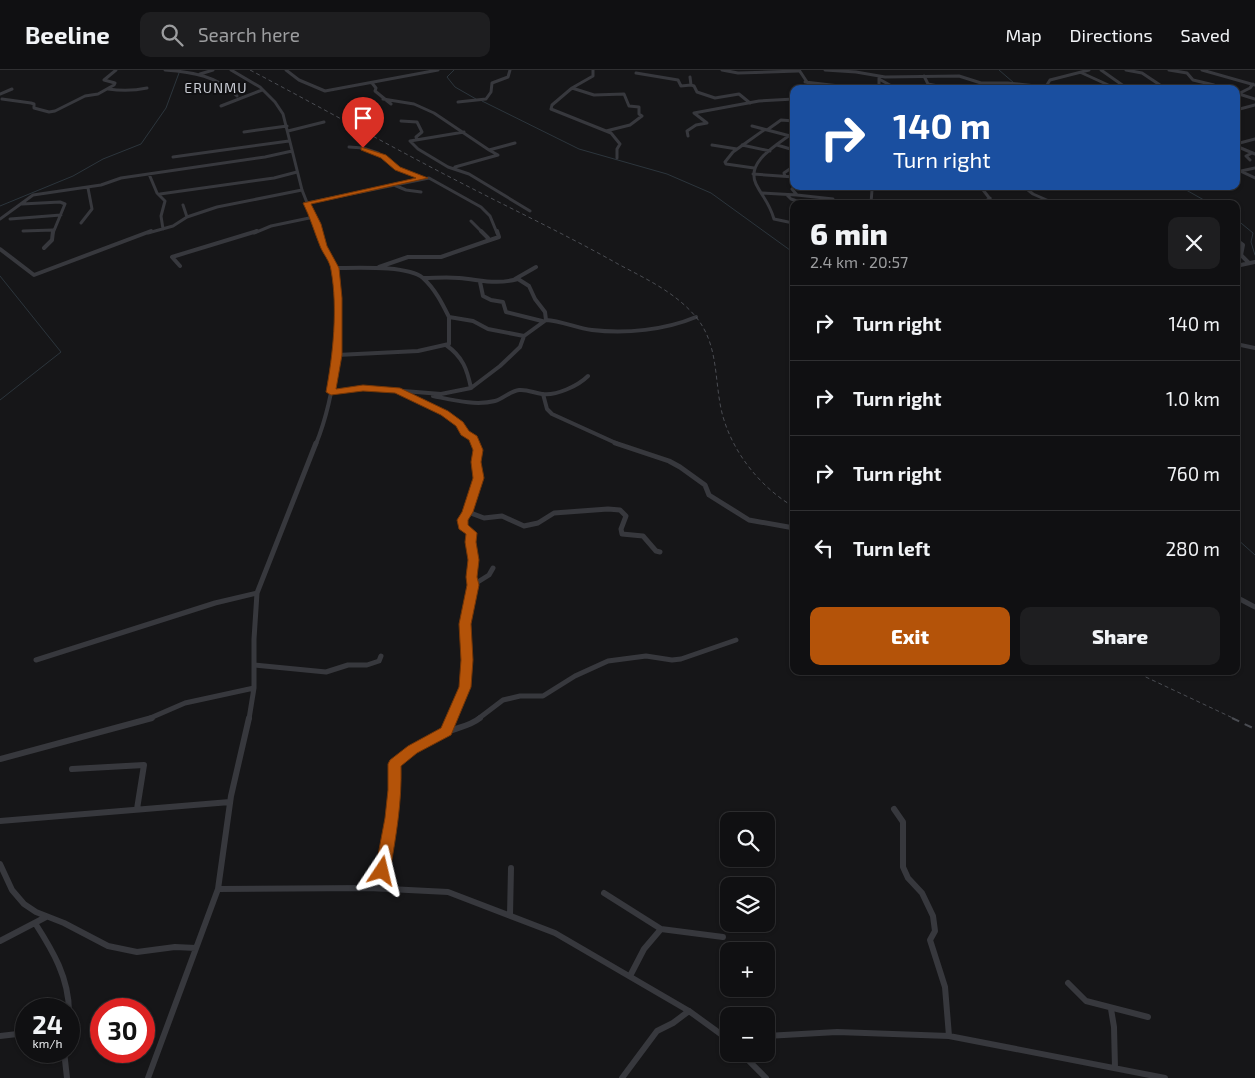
<!DOCTYPE html>
<meta charset="utf-8">
<style>
:root{--surface:#101012;--page:#1e1e20;--text:#f1f3f6;--muted:#9c9d9f;--line:#303032;--accent:#b45309}
body{margin:0;font-family:"Exo 2",sans-serif;background:var(--page);color:var(--text);height:100vh;display:flex;flex-direction:column;font-size:19px;white-space:nowrap}
*{box-sizing:border-box;margin:0}
p{font-size:16px;color:var(--muted)}
.icon{flex:none;width:28px;height:28px;fill:none;stroke:currentColor;stroke-width:2;stroke-linecap:round;stroke-linejoin:round}
.map{position:relative;flex:1;overflow:hidden}
.side{position:absolute;left:790px;top:130px;width:450px;height:475px;display:flex;flex-direction:column;background:var(--surface);border-radius:10px;box-shadow:0 1px 4px #0004,0 0 0 1px var(--line)}
.side>*{flex:none}
.hud{position:absolute;left:790px;top:15px;width:450px;height:105px;border-radius:10px;box-shadow:0 1px 4px #0004,0 0 0 1px var(--line);background:#1a4fa0;color:#fff;overflow:hidden}
.buttons{position:absolute;left:720px;top:742px;display:grid;gap:10px}
.buttons a{display:grid;place-items:center;width:55px;height:55px;border-radius:10px;background:var(--surface);box-shadow:0 1px 4px #0004,0 0 0 1px var(--line);font-size:25px}
.speed{position:absolute;left:15px;top:928px;display:flex;gap:10px;font-size:25px;font-weight:700;text-align:center}
.speed>*{display:grid;place-content:center;width:65px;height:65px;border-radius:50%;background:var(--surface);box-shadow:0 1px 4px #0004,0 0 0 1px var(--line);line-height:1}
.speed small{font-size:12px;font-weight:400}
.speed .limit{border:8px solid #d22;background:#fff;color:#111}
.pin{position:absolute;display:grid;place-items:center;width:42px;height:42px;color:#fff;margin:-51px -21px;border-radius:50% 50% 50% 0;rotate:-45deg;box-shadow:0 0 5px #0007}
.pin .icon{rotate:45deg}
.me{position:absolute;width:55px;margin:-28px;rotate:10deg;stroke-linejoin:round;filter:drop-shadow(0 0 4px #0008)}
.turn{display:flex;align-items:center;gap:18px;height:105px;padding:0 20px;font-size:22px}
.turn .icon{width:65px;height:65px;stroke-width:2.5}
.turn b{display:block;font-size:35px;line-height:42px}
.round{display:grid;place-items:center;flex:none;width:52px;height:52px;border-radius:10px;background:var(--page)}
.headline{display:flex;align-items:center;justify-content:space-between;height:85px;padding:0 20px}
h1{font-size:30px;font-weight:800;line-height:38px}
.button{display:flex;gap:10px;margin-top:auto;padding:10px 20px}
.button a{flex:1;height:58px;border-radius:10px;background:var(--accent);color:#fff;font-size:20px;font-weight:800;line-height:58px;text-align:center}
.button a+a{background:var(--page);color:var(--text)}
ul{padding:0;list-style:none}
li{display:flex;align-items:center;gap:15px;height:75px;padding:0 20px;border-top:1px solid var(--line)}
li div{flex:1}
li b{display:block;font-size:19px}
li em{font-style:normal}
header{display:flex;align-items:center;gap:30px;box-sizing:border-box;height:70px;padding:0 25px;background:var(--surface);border-bottom:1px solid var(--line)}
header strong{font-size:24px}
nav{display:flex;gap:28px;margin-inline-start:auto;font-size:18px}
.search{width:350px;height:45px;background:var(--page);display:flex;align-items:center;gap:12px;box-sizing:border-box;padding:0 18px;border-radius:10px;color:var(--muted);font-size:19px}
.map>svg:first-child{display:block}
</style>
<header>
<strong>Beeline</strong>
<div class="search"><svg class="icon" aria-label="search" viewBox="0 0 24 24"><circle cx="10" cy="10" r="6"/><path d="M15 15l6 6"/></svg>Search here</div>
<nav><a>Map</a><a>Directions</a><a>Saved</a></nav>
</header>
<div class="map">
<svg width="1255" height="1008" viewBox="0 0 1255 1008">
<rect width="100%" height="100%" fill="#161618"/>
<g fill="none" stroke-linecap="round" stroke-linejoin="round">
<path stroke="#2c353c" stroke-width="1" d="M 454,0 L 447,7 L 455,17 L 476,29
M 999,0 L 1014,13
M 1017,15 L 1019,19
M 482,31 L 579,79 L 667,104 L 711,123 L 794,183
M 1179,116 L 1211,134
M 0,136 L 73,106 L 103,89 L 141,74 L 166,38 L 179,3
M 1236,149 L 1253,163 L 1251,172 L 1255,185
M 0,206 L 61,282 L 0,330
M 1236,468 L 1255,485"/>
<path stroke="#37383d" stroke-width="3" d="M 165,0 C 192,2 218,6 237,26
M 231,0 L 260,17 L 275,32 L 283,44 L 302,120 L 319,163
M 286,0 L 299,10 L 325,21 L 438,0
M 593,0 L 593,6 L 572,18 L 594,25 L 624,24 L 629,36 L 639,37 L 639,44 L 642,46 L 630,55 L 606,61
M 722,0 L 738,3 L 798,1
M 799,0 L 809,15 L 808,19
M 825,0 L 856,2 L 885,7 L 959,6 L 981,13 L 975,19
M 1101,0 L 1128,19
M 1126,0 L 1142,3 L 1166,19
M 1169,0 L 1187,3 L 1193,10 L 1214,15
M 1202,0 L 1255,15
M 636,3 L 678,10 L 681,16 L 691,15
M 1082,3 L 1117,19
M 200,4 L 213,0
M 924,6 L 928,14 L 953,19
M 690,7 L 691,15 L 694,16 L 697,22 L 715,28 L 739,24 L 750,33
M 879,8 L 879,19
M 879,9 L 897,19
M 805,12 L 865,19
M 372,13 L 376,18 L 375,21 L 391,34
M 981,13 L 1008,13 L 1045,17
M 1047,15 L 1064,19
M 572,18 L 552,35 L 551,39 L 611,63 L 620,74 L 617,79 L 617,88
M 1045,18 L 1050,10 L 1089,0
M 108,19 C 122,21 133,21 147,18
M 0,24 L 12,19
M 1239,24 L 1255,29
M 1236,25 L 1250,18 L 1253,14
M 2,29 L 31,33 L 34,34 L 34,38 L 49,42 L 55,41 L 85,26 L 98,24 L 114,15 L 115,13 L 104,10 L 116,0
M 383,29 L 414,34 L 434,43 L 489,80 L 515,73
M 458,32 L 486,29 L 491,22 L 492,13 L 508,7 L 510,0
M 221,36 L 262,20
M 1236,40 L 1255,35
M 401,51 L 417,52 L 422,62 L 416,67 L 417,69
M 752,56 L 794,67
M 767,60 L 781,50 L 794,51
M 288,61 L 324,52
M 244,62 L 287,56
M 464,62 L 410,71 L 418,79 L 448,97 L 469,104 L 530,141
M 688,66 L 687,61 L 696,55 L 707,53 L 694,43 L 759,31 L 794,29
M 1236,74 L 1255,69
M 712,75 L 737,79
M 742,75 L 770,81
M 777,75 L 794,80
M 1236,76 L 1255,84
M 349,77 L 363,78 L 378,83 L 398,99 L 423,108
M 173,87 L 289,71
M 1250,90 L 1246,86 L 1252,83
M 455,97 L 498,85 L 489,80
M 754,98 L 726,94 L 725,92 L 733,82 L 764,60
M 1236,99 L 1255,108
M 1241,101 L 1255,98
M 149,104 L 157,123 L 165,131 L 161,146 L 163,159
M 753,104 L 794,107
M 785,106 L 784,103 L 794,96
M 394,115 L 406,120 L 421,122
M 795,116 L 792,119 L 797,125 L 833,129 L 832,134
M 870,116 L 872,120 L 871,133
M 980,116 L 994,134
M 1023,116 L 1033,124 L 1049,131
M 762,123 L 797,125
M 160,124 L 274,108 L 297,102
M 787,125 L 791,129 L 806,134
M 307,133 L 429,108 L 481,137 L 490,146 L 497,163
M 994,133 L 1068,134
M 22,134 L 60,132 L 65,134 L 53,163
M 982,134 L 990,128
M 183,135 L 187,147
M 0,149 L 33,125 L 101,115 L 121,108 L 265,87 L 292,81
M 10,149 L 61,145
M 471,151 L 483,163
M 81,153 L 92,139 L 88,118
M 793,153 L 774,149 C 769,132 763,128 756,114 C 745,91 779,74 794,62
M 23,161 L 53,160
M 148,163 L 173,156 L 187,147 L 217,137 L 302,120
M 254,163 L 271,156 L 314,147"/>
<path stroke="#37383d" stroke-width="4" d="M 1236,170 L 1243,175 L 1241,185 L 1249,193
M 487,171 L 499,167 L 497,161
M 44,178 L 52,170 L 53,161
M 0,179 L 34,205 L 151,161
M 180,196 L 172,187 L 257,161
M 1236,196 L 1255,192
M 379,197 L 408,187 L 441,187 L 487,171 L 488,168 L 481,161
M 335,198 C 356,198 407,195 423,208 C 435,219 442,233 449,247 L 473,251 L 488,259 L 524,266
M 423,208 C 435,208 447,207 459,208 C 482,210 495,215 518,209 L 529,216 L 535,229 L 545,242 L 546,250
M 515,209 L 536,197
M 480,212 L 483,226 L 491,230 L 503,232 L 506,242 L 542,251
M 1236,274 L 1255,278
M 337,285 L 418,281 L 449,274 L 449,247
M 471,318 L 500,296 L 520,277 L 524,266 L 546,250 C 562,251 576,258 592,260 C 626,264 665,260 696,247
M 331,322 L 366,318 L 441,324 L 471,318 C 467,299 463,287 446,275
M 405,322 L 453,348 L 474,369 L 476,374
M 543,324 L 547,339 L 552,344 L 618,374
M 433,326 C 453,330 475,336 495,331 C 503,329 510,321 519,320 C 527,319 534,323 542,324 C 556,326 578,316 588,306
M 316,374 C 335,327 345,251 335,200 C 334,192 326,184 323,176 C 321,172 320,166 319,161"/>
<path stroke="#37383d" stroke-width="5" d="M 475,373 L 479,408 L 463,456 L 472,463 L 473,515 L 489,505 L 493,498
M 615,373 L 669,391 L 680,397 L 705,415 L 709,425 L 749,450 L 794,458
M 468,442 L 484,448 L 502,446 L 524,456 L 538,453 L 554,443 L 608,439 L 620,440 L 626,446 L 621,459 L 622,464 L 643,466 L 656,481 L 660,482
M 1236,527 L 1255,537
M 36,590 L 215,533 L 257,523
M 254,595 L 326,602 L 348,595 L 367,595 L 379,591 L 381,586
M 148,649 L 185,633 L 254,618
M 249,649 L 254,618 L 254,569 L 257,523 L 316,373
M 451,649 L 465,617 L 467,590 L 465,554 L 473,515
M 478,649 L 503,630 L 520,626 L 543,626 L 575,606 L 608,591 L 646,586 L 672,590 L 681,589 L 736,570"/>
<path stroke="#37383d" stroke-width="6" d="M 446,662 L 452,648
M 0,689 L 152,648
M 72,699 L 144,695 L 137,739
M 894,739 L 903,752 L 903,797 L 908,808 L 922,823 L 933,846 L 935,861 L 930,870 L 945,917 L 949,966
M 0,751 L 230,732
M 0,794 L 12,820 L 24,834 L 36,842 L 64,853 L 108,876 L 137,882 L 175,877 L 196,878
M 379,818 L 392,741 L 394,694 C 410,681 427,669 447,662 C 459,657 470,656 480,648
M 218,819 L 369,818 L 448,822 L 555,863 L 689,941 L 729,970
M 604,823 L 661,859
M 510,845 L 511,798
M 35,853 C 53,881 69,908 69,942
M 0,871 L 46,847
M 630,906 L 644,879 L 661,859 L 723,867
M 1068,913 L 1086,931 L 1148,947
M 1111,939 L 1114,957 L 1115,998
M 0,966 L 26,963
M 766,966 L 837,962 L 949,966 L 1165,1008
M 64,981 L 67,1008
M 742,984 L 766,1008
M 148,1008 L 218,819 L 231,726 L 249,648
M 622,1008 L 657,961 L 673,953 L 689,941"/>
<path stroke="#4a4c52" stroke-width="1" stroke-dasharray="4 3" stroke-linecap="butt" d="M 250,0 C 326,40 400,82 477,121 C 524,145 572,168 618,194 C 646,209 675,222 696,247 C 719,275 714,310 722,343 C 732,382 760,417 794,437
M 1133,601 L 1235,649"/>
<path stroke="#4a4c52" stroke-width="2" stroke-dasharray="8 6" stroke-linecap="butt" d="M 1232,648 L 1255,659"/>
</g>
<path fill="#b45309" stroke="#753606" d="M 361,77 L 386,85 L 400,97 L 428,108 L 311,134 L 321,154 L 327,176 L 339,198 L 342,228 L 342,285 L 336,319 L 363,315 L 400,318 L 448,341 L 463,352 L 469,361 L 477,366 L 483,380 L 481,392 L 484,408 L 473,442 L 468,450 L 468,455 L 477,463 L 476,472 L 479,490 L 477,507 L 479,515 L 471,554 L 473,590 L 471,617 L 451,665 L 417,683 L 401,696 C 402,732 396,766 390,801 L 388,806 L 382,808 L 377,806 L 375,801 L 385,748 L 388,720 L 388,694 L 390,690 L 408,676 L 441,658 L 459,617 L 461,590 L 459,554 L 467,515 L 466,507 L 468,490 L 465,472 L 466,464 L 459,459 L 457,450 L 462,442 L 473,408 L 471,392 L 473,380 L 469,370 L 461,365 L 456,356 L 441,345 L 395,323 L 363,321 L 331,325 L 326,322 C 333,285 338,238 331,200 C 330,191 323,184 320,176 C 314,161 310,147 303,133 L 416,108 L 395,100 L 381,88 L 361,80 Z"/>
<g text-anchor="middle" stroke-width="4" stroke-linejoin="round" paint-order="stroke">
<g font-size="14" letter-spacing="1" fill="#c9ccd4" stroke="#111113">
<text x="216" y="23">ERUNMU</text>
</g>
</g>
</svg>
<div class="buttons">
<a><svg class="icon" aria-label="search" viewBox="0 0 24 24"><circle cx="10" cy="10" r="6"/><path d="M15 15l6 6"/></svg></a>
<a><svg class="icon" aria-label="layers" viewBox="0 0 24 24"><path d="M12 4l9 5-9 5-9-5zM3 14l9 5 9-5"/></svg></a>
<a>+</a>
<a>−</a>
</div>
<div class="speed"><div>24<small>km/h</small></div><div class="limit">30</div></div>
<div class="pin" style="left:363px;top:78px;background:#d93025"><svg class="icon" aria-label="arrive" viewBox="0 0 24 24"><path d="M6 21V4h12l-3 4 3 4H6"/></svg></div>
<svg class="me" style="left:382px;top:801px" viewBox="-20 -20 40 40"><path d="M0-17L14 15 0 8-14 15z" fill="#b45309" stroke="#fff" stroke-width="4"/></svg>
<div class="hud">
<div class="turn"><svg class="icon" aria-label="right" viewBox="0 0 24 24"><path d="M7 20v-9h11M14 6l5 5-5 5"/></svg><div><b>140 m</b>Turn right</div></div>
</div>
<section class="side">
<div class="headline"><div><h1>6 min</h1><p>2.4 km · 20:57</p></div><a class="round"><svg class="icon" aria-label="close" viewBox="0 0 24 24"><path d="M6 6l12 12M18 6L6 18"/></svg></a></div>
<ul>
<li><svg class="icon" aria-label="right" viewBox="0 0 24 24"><path d="M7 20v-9h11M14 6l5 5-5 5"/></svg><div><b>Turn right</b></div><em>140 m</em></li>
<li><svg class="icon" aria-label="right" viewBox="0 0 24 24"><path d="M7 20v-9h11M14 6l5 5-5 5"/></svg><div><b>Turn right</b></div><em>1.0 km</em></li>
<li><svg class="icon" aria-label="right" viewBox="0 0 24 24"><path d="M7 20v-9h11M14 6l5 5-5 5"/></svg><div><b>Turn right</b></div><em>760 m</em></li>
<li><svg class="icon" aria-label="left" viewBox="0 0 24 24"><path d="M17 20v-9H6M10 6l-5 5 5 5"/></svg><div><b>Turn left</b></div><em>280 m</em></li>
</ul>
<div class="button"><a>Exit</a><a>Share</a></div>
</section>
</div>
